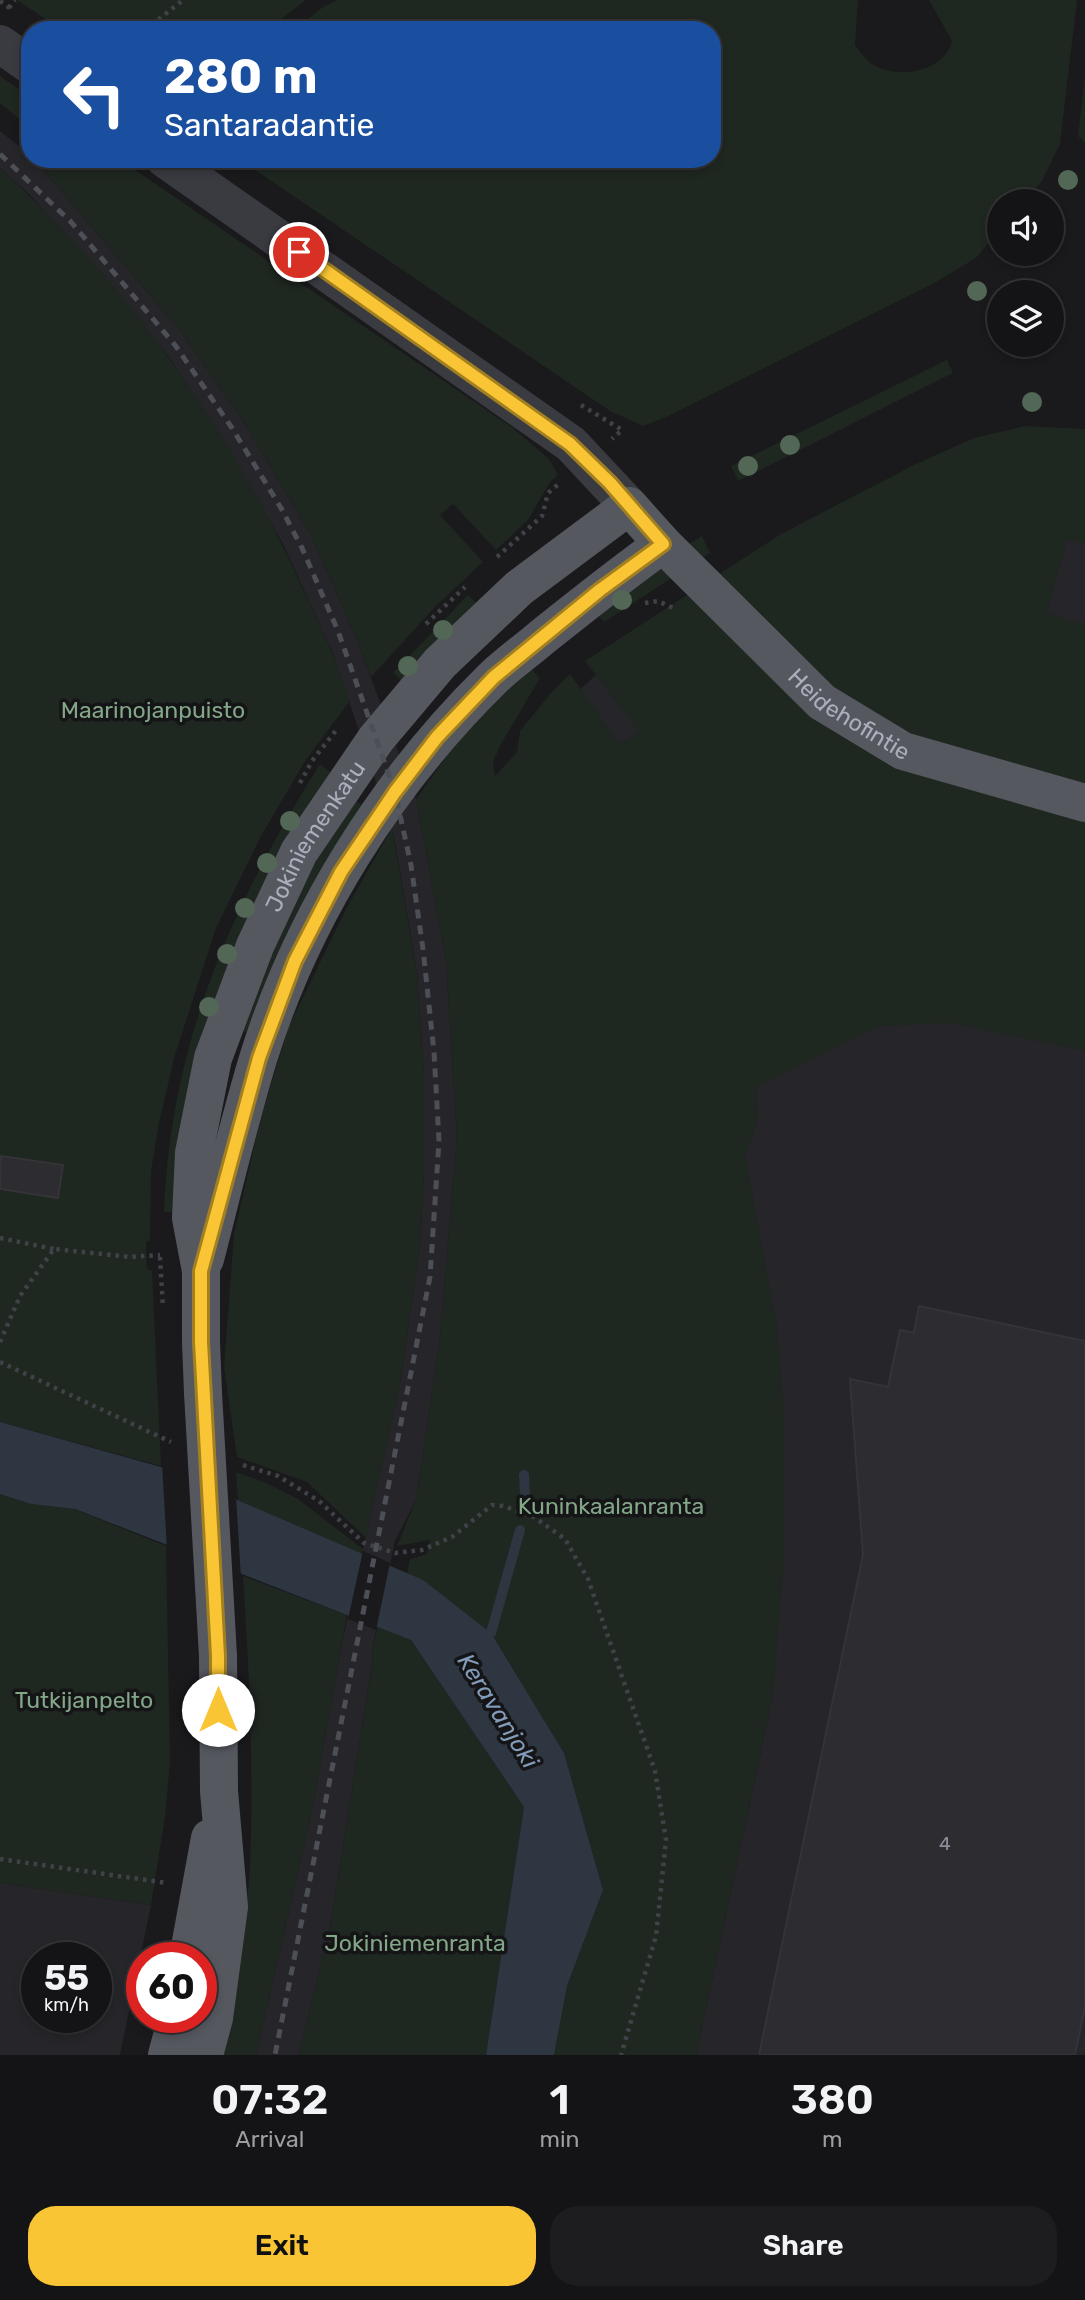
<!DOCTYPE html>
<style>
:root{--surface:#141315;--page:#1d1c1e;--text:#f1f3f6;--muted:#9d9ea0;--line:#333234;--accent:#f9c534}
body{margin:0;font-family:Rubik,sans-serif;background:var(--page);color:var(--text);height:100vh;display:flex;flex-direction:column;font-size:26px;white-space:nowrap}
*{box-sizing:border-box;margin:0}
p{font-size:23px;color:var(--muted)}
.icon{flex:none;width:38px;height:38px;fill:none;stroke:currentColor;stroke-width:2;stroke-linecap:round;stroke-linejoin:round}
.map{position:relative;height:2055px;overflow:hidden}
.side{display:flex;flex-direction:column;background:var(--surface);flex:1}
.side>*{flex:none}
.hud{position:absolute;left:21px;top:21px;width:700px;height:147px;border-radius:28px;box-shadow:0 4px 10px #0003,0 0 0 2px var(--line);background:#1a4fa0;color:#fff;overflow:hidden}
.controls{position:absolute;left:987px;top:189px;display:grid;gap:14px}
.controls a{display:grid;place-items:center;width:77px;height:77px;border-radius:50%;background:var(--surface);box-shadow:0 4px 10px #0003,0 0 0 2px var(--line);font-size:35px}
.speed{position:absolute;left:21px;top:1942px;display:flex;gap:14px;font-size:35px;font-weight:700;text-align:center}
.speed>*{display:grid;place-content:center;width:91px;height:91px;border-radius:50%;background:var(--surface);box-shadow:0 4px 10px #0003,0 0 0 2px var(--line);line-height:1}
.speed small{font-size:18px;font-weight:400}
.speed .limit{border:10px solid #d22;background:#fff;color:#111}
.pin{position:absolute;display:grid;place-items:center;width:60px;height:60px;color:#fff;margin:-30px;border:4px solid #fff;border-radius:50%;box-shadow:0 2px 7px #0007}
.me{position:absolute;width:77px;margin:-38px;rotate:0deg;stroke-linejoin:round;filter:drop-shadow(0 0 5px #0008)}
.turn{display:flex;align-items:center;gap:24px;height:147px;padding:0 28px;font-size:32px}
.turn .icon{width:91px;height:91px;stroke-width:2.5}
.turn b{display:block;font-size:49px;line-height:60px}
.eta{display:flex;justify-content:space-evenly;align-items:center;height:119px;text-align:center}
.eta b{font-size:42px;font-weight:600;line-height:49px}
.primary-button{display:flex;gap:14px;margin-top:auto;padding:14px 28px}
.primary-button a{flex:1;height:80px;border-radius:28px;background:var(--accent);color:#111;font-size:28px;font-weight:600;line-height:80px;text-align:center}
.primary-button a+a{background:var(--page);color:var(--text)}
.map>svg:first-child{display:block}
</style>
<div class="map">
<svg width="1085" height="2055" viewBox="0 0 1085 2055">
<rect width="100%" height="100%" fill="#1a191c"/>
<path fill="#262529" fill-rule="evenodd" d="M 0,131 L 30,155 L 30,159 L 34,159 L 178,328 L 245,424 L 310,533 L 356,638 L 416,799 L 446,961 L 457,1136 L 440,1338 L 416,1500 L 395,1541 L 372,1649 L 373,1658 L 330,1926 L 299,2055 L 256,2055 L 312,1811 L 342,1643 L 400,1384 L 420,1247 L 424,1170 L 424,1074 L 417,972 L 394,836 L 333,653 L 283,544 L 226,444 L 169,357 L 103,275 L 31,196 L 0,168 Z
M 1085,436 L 1085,2055 L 696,2055 L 773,1695 L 552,715 L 635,639 Z
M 0,1883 L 151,1905 L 120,2055 L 0,2055 ZM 37,1958 L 96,1958 L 96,2018 L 37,2018 Z"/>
<path fill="#1f2721" d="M 17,0 L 306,0 L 267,30 L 62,30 Z
M 337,0 L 858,0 L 855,45 C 859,50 864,57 869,62 C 894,81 944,73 952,41 L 929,0 L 1077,0 L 1060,144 L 1042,181 L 1025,201 L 999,201 L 999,230 L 976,258 L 936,282 L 666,417 L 643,426 L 610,411 L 239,159 L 712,159 L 712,30 L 294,30 L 323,7 Z
M 1085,74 L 1085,143 L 1078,136 Z
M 0,76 L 30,97 L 30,128 L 0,103 Z
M 34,159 L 119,159 L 513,428 L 549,459 L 558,475 L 550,482 L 528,520 L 496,550 L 453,504 L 440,515 L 483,562 L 435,607 L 371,677 L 356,638 L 310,533 L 245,424 L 178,328 Z
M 0,168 C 129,285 233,434 305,593 C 322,628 338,664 350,701 L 307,758 L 261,836 L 216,928 L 175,1055 L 159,1123 L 151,1171 L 150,1240 L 146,1242 L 147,1269 L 152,1271 L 161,1466 L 0,1422 Z
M 947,360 L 953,373 L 738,481 L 731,466 Z
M 1025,426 L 1085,429 L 1085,544 L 1067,540 L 1047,613 L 1085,625 L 1085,1051 L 952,1023 L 880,1026 L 757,1087 L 758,1122 L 745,1154 L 777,1326 L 784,1414 L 784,1560 L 773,1695 L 696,2055 L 554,2055 L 567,1986 L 603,1890 L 564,1753 L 491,1633 L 423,1581 L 407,1574 L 410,1559 L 427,1554 L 430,1540 L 397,1546 L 416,1500 L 440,1338 L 457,1136 L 446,961 L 416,799 L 458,740 L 529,666 L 540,678 L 501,744 L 493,762 L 495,776 L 517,752 L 520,731 L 551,693 L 570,674 L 620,744 L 639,731 L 585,661 L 781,534 L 916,464 L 974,438 Z
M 702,536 L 710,553 L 604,622 L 598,615 L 667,556 Z
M 468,595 L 479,605 L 403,682 L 393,673 Z
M 320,764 L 330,772 L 173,1212 L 164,1212 C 170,1044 232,904 320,764 Z
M 348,796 L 362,805 L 249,1033 L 236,1029 L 252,981 Z
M 392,828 L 417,973 L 424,1074 L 424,1170 L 420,1247 L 400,1384 L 366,1538 L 307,1482 L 237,1457 L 224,1368 L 234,1234 L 261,1117 L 289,1026 L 347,907 Z
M 236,1472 L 267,1483 L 298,1499 L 363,1549 L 361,1554 L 238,1500 Z
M 0,1494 L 31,1504 L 74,1509 L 166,1546 L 170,1763 L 165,1817 L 151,1905 L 0,1883 Z
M 243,1576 L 347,1615 L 312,1811 L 256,2055 L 221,2055 C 232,1992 247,1929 250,1865 C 254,1768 249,1672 243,1576 Z
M 378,1627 L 411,1640 L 524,1807 L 486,2055 L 299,2055 L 330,1926 L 373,1659 L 372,1649 Z"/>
<path fill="#2e3741" d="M 0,1422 L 161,1467 L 423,1580 L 491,1633 L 564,1753 L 603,1890 L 567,1986 L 554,2055 L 486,2055 L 524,1807 L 411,1640 L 75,1509 L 31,1504 L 0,1494 Z"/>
<path fill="#1a191c" d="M 162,1463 L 236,1496 L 241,1578 L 167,1550 Z
M 363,1551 L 390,1563 L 376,1630 L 348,1619 Z"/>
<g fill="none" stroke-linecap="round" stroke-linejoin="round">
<path stroke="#2e3741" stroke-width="10" d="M 524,1475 L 525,1496
M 483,1642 L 491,1633 L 520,1530"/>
</g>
<path fill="#2d2c30" stroke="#343338" stroke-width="2" d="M 1,1156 L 63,1165 L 58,1198 L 0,1189 Z
M 919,1306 L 1085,1341 L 1085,2007 L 1075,2055 L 759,2055 L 863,1555 L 850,1379 L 888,1387 L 900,1330 L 914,1333 Z"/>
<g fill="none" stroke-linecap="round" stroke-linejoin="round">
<path stroke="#404248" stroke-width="4.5" stroke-dasharray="3.5 5" stroke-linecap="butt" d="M 0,1 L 11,9
M 9,8 L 15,0
M 145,30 L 183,0
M 581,405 L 622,430 L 612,439
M 497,557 L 542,516 L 548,493 L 560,483
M 645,603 L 658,601 L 677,610
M 426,624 L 465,587
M 300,783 L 312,761 L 337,729
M 0,1238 L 54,1249
M 160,1257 L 163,1308
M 0,1342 L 20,1296 L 54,1249 L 130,1257 L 160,1255
M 0,1362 L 171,1442
M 243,1465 L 278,1476 L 319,1501 L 364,1543 L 395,1553 L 422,1550 L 452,1537 L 492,1505 L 503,1506 L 534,1517 L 565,1539 L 588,1579 L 655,1771 L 666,1840 L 656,1936 L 621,2055
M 0,1859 L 167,1883"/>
<path stroke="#3a3b41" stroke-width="38" d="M 0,44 L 30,65
M 165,159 L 571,444 L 629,506"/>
<g stroke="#565860" stroke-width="38">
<path d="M 205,1259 C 222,1193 238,1125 258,1059 C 302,917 386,783 492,679 C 507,664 525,652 541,638 C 581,606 621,574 663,544"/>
<path id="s1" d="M 203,1393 L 201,1342 L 201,1271 L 191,1218 L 194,1153 L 213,1058 L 255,946 L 299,852 L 376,739 L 440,663 L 519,588 L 629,506 L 663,544 L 822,702 L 903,751 L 1085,803"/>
<path d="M 188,1958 L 210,1838"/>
<path d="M 167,2055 L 177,2018"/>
<path d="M 204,2055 L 214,2018 L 229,1907 L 219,1791 L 218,1656"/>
</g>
<path stroke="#4d4f56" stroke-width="5" stroke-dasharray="9 7" stroke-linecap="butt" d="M 0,154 L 71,222 L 175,345 L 232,428 L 281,508 L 302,548 L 338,631 L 395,792 L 411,865 L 423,949 L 434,1052 L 439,1141 L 430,1277 L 275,2055"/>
<path stroke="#565860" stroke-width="38" d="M 203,1393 L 218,1656"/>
</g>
<g fill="#536757">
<circle cx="1068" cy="180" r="10"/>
<circle cx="977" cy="291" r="10"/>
<circle cx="1032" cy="402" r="10"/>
<circle cx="790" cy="445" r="10"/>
<circle cx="748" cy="466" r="10"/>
<circle cx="622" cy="600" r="10"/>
<circle cx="443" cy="630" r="10"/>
<circle cx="408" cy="666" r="10"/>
<circle cx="290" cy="821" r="10"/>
<circle cx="267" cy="863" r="10"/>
<circle cx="245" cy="908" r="10"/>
<circle cx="227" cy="954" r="10"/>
<circle cx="209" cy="1007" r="10"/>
</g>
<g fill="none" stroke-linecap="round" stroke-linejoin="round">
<g stroke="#a28022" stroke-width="18">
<path id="route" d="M 218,1710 L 218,1656 L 201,1342 L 201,1271 L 259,1058 L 295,961 L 341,872 L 395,792 L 437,737 L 494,677 L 600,590 L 663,544 L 610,483 L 570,444 L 299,252"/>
</g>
<use href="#route" stroke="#f9c534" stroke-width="12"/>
</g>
<g text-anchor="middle" stroke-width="7" stroke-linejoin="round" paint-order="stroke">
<g font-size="19" fill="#8b8e98">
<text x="945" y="1850">4</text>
</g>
<g font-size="23" fill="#82a787" stroke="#151417">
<text x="153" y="718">Maarinojanpuisto</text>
<text x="611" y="1514">Kuninkaalanranta</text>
<text x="84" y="1708">Tutkijanpelto</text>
<text x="415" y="1951">Jokiniemenranta</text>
</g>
<g font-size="23" fill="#abafbc" stroke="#151417">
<text dy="8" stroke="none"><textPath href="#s1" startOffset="1348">Heidehofintie</textPath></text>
<text dy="8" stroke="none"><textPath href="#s1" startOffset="583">Jokiniemenkatu</textPath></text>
</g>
<g font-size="24" font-style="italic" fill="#829bb8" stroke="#151417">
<text transform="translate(498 1711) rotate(58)" y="8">Keravanjoki</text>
</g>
</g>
</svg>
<div class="controls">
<a><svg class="icon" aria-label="sound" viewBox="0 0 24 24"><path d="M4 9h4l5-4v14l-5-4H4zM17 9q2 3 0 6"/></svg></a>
<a><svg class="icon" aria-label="layers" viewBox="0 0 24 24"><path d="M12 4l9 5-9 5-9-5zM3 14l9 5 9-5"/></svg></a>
</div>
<div class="speed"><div>55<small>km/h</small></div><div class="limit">60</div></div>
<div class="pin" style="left:299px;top:252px;background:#d93025"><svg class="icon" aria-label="arrive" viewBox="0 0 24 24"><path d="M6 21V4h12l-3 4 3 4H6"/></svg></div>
<svg class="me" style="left:218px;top:1710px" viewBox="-20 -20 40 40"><circle r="19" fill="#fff"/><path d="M0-13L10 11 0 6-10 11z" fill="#f9c534"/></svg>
<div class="hud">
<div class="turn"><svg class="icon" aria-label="left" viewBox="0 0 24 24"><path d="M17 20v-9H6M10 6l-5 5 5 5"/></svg><div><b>280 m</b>Santaradantie</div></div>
</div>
</div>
<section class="side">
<div class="eta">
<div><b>07:32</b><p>Arrival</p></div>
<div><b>1</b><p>min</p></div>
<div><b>380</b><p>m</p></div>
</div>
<div class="primary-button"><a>Exit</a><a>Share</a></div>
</section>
